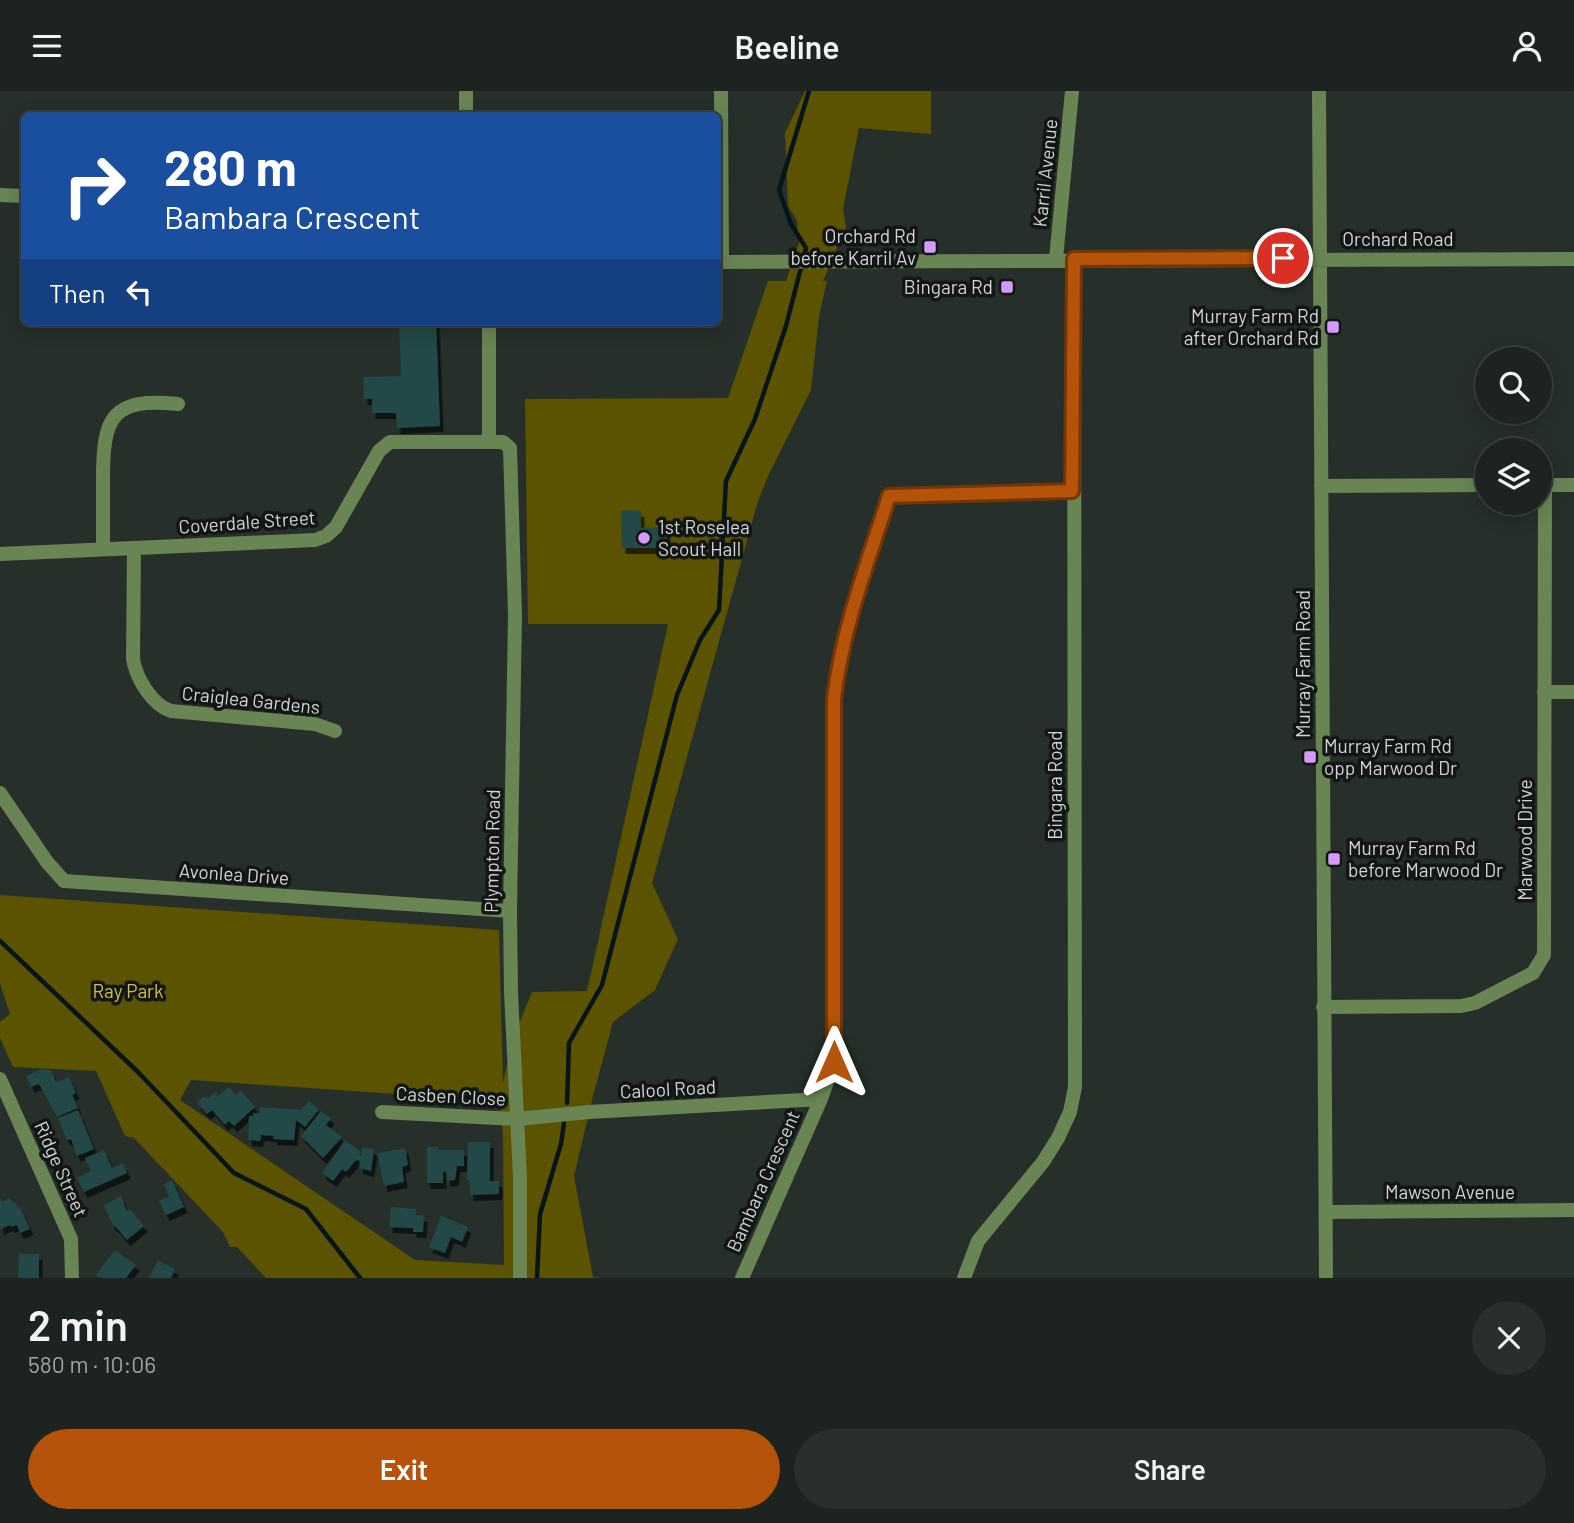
<!DOCTYPE html>
<meta charset="utf-8">
<style>
:root{--surface:#1c2320;--page:#292f2d;--text:#f1f3f6;--muted:#a0a4a5;--line:#3a403e;--accent:#b45309}
body{margin:0;font-family:Barlow,sans-serif;background:var(--page);color:var(--text);height:100vh;display:flex;flex-direction:column;font-size:26px;white-space:nowrap}
*{box-sizing:border-box;margin:0}
p{font-size:23px;color:var(--muted)}
.icon{flex:none;width:38px;height:38px;fill:none;stroke:currentColor;stroke-width:2;stroke-linecap:round;stroke-linejoin:round}
.map{position:relative;height:1187px;overflow:hidden}
.details{display:flex;flex-direction:column;background:var(--surface);flex:1}
.details>*{flex:none}
.banner{position:absolute;left:21px;top:21px;width:700px;height:214px;border-radius:10px;box-shadow:0 4px 18px #0003,0 0 0 2px var(--line);background:#1a4fa0;color:#fff;overflow:hidden}
.fabs{position:absolute;left:1475px;top:256px;display:grid;gap:14px}
.fabs a{display:grid;place-items:center;width:77px;height:77px;border-radius:50%;background:var(--surface);box-shadow:0 4px 18px #0003,0 0 0 2px var(--line);font-size:35px}
.pin{position:absolute;display:grid;place-items:center;width:60px;height:60px;color:#fff;margin:-30px;border:4px solid #fff;border-radius:50%;box-shadow:0 2px 7px #0007}
.me{position:absolute;width:77px;margin:-38px;rotate:0deg;stroke-linejoin:round;filter:drop-shadow(0 0 5px #0008)}
.turn{display:flex;align-items:center;gap:24px;height:147px;padding:0 28px;font-size:32px}
.turn .icon{width:91px;height:91px;stroke-width:2.5}
.turn b{display:block;font-size:49px;line-height:60px}
.then{display:flex;align-items:center;height:66px;padding:0 28px;background:#0003;gap:14px;font-size:26px}
.round{display:grid;place-items:center;flex:none;width:74px;height:74px;border-radius:37px;background:var(--page)}
.summary{display:flex;align-items:center;justify-content:space-between;height:119px;padding:0 28px}
h1{font-size:42px;font-weight:600;line-height:52px}
.cta{display:flex;gap:14px;margin-top:auto;padding:14px 28px}
.cta a{flex:1;height:80px;border-radius:42px;background:var(--accent);color:#fff;font-size:28px;font-weight:600;line-height:80px;text-align:center}
.cta a+a{background:var(--page);color:var(--text)}
header{display:flex;justify-content:space-between;align-items:center;height:91px;padding:0 28px;background:var(--surface);font-size:32px;font-weight:600}
.map>svg:first-child{display:block}
</style>
<header><svg class="icon" aria-label="menu" viewBox="0 0 24 24"><path d="M4 6h16M4 12h16M4 18h16"/></svg>Beeline<svg class="icon" aria-label="person" viewBox="0 0 24 24"><circle cx="12" cy="8" r="4"/><path d="M4 21q1-7 8-7t8 7"/></svg></header>
<div class="map">
<svg width="1574" height="1187" viewBox="0 0 1574 1187">
<defs>
<filter id="shadow"><feDropShadow dx="3.5" dy="6" stdDeviation="0" flood-color="#0009"/></filter>
</defs>
<rect width="100%" height="100%" fill="#262f2a"/>
<path fill="#5b5300" fill-rule="evenodd" d="M 805,0 L 931,0 L 931,43 L 859,37 L 843,118 L 846,136 L 823,190 L 827,190 L 819,226 L 811,299 L 769,383 L 758,410 L 652,792 L 678,848 L 655,899 L 613,931 L 593,1005 L 574,1085 L 593,1186 L 601,1187 L 266,1187 L 237,1156 L 230,1156 L 223,1141 L 134,1047 L 125,1045 L 96,980 L 13,976 L 0,947 L 0,931 L 10,923 L 0,892 L 0,804 L 499,839 L 503,992 L 513,947 L 532,901 L 587,900 L 668,533 L 528,533 L 525,308 L 728,307 L 768,190 L 786,190 L 800,149 L 798,148 L 797,130 L 788,115 L 785,42 ZM 191,989 L 499,1010 L 503,1042 L 504,1174 L 415,1169 L 180,1009 Z"/>
<g fill="none" stroke-linecap="round" stroke-linejoin="round">
<path stroke="#07151a" stroke-width="4.5" d="M 0,850 L 138,981 L 234,1082 L 306,1118 L 360,1187
M 567,1012 L 569,952 L 602,894 L 677,604 L 700,549 L 719,519 L 726,390 L 755,328 L 786,235 L 806,157 L 791,133 L 779,99 L 809,0
M 537,1187 L 540,1123 L 561,1053 L 564,1032"/>
</g>
<path fill="#204846" filter="url(#shadow)" d="M 399,231 L 436,231 L 440,335 L 397,337 L 396,322 L 372,322 L 372,308 L 364,308 L 363,286 L 401,285 Z
M 621,419 L 641,420 L 641,437 L 667,436 L 667,457 L 622,457 Z
M 41,978 L 51,979 L 56,991 L 69,986 L 76,1002 L 72,1004 L 78,1017 L 57,1026 L 39,993 L 31,996 L 26,985 Z
M 229,996 L 236,1004 L 241,1000 L 255,1016 L 234,1035 L 229,1030 L 225,1034 L 212,1019 L 207,1023 L 197,1012 L 203,1006 L 211,1007 L 210,1005 L 215,1001 L 218,1005 Z
M 309,1010 L 319,1018 L 305,1036 L 296,1029 L 294,1049 L 273,1048 L 274,1045 L 261,1044 L 260,1050 L 248,1049 L 249,1025 L 253,1025 L 253,1022 L 259,1022 L 260,1016 L 301,1019 Z
M 78,1019 L 94,1058 L 77,1065 L 71,1048 L 67,1049 L 58,1027 Z
M 321,1020 L 331,1027 L 326,1034 L 342,1046 L 323,1067 L 301,1045 Z
M 345,1049 L 361,1061 L 359,1064 L 361,1065 L 362,1057 L 371,1057 L 374,1059 L 371,1080 L 359,1077 L 360,1070 L 356,1069 L 346,1081 L 342,1078 L 333,1090 L 322,1082 Z
M 468,1051 L 490,1051 L 490,1090 L 499,1090 L 499,1103 L 470,1104 L 470,1089 L 467,1089 Z
M 427,1056 L 438,1056 L 438,1059 L 464,1059 L 464,1075 L 457,1075 L 455,1089 L 447,1090 L 446,1081 L 443,1081 L 443,1092 L 427,1092 Z
M 405,1057 L 408,1074 L 402,1076 L 404,1091 L 384,1095 L 377,1062 Z
M 104,1059 L 112,1077 L 123,1072 L 127,1082 L 84,1101 L 77,1087 L 91,1080 L 85,1067 Z
M 172,1089 L 184,1116 L 166,1124 L 159,1110 L 169,1105 L 164,1093 Z
M 121,1105 L 127,1120 L 130,1118 L 144,1135 L 127,1149 L 115,1135 L 113,1135 L 104,1114 Z
M 0,1106 L 2,1111 L 10,1107 L 13,1112 L 16,1111 L 18,1117 L 20,1116 L 30,1138 L 20,1142 L 17,1134 L 11,1136 L 10,1134 L 0,1138 Z
M 391,1116 L 416,1118 L 416,1124 L 424,1125 L 423,1141 L 413,1141 L 413,1137 L 389,1136 Z
M 441,1125 L 468,1136 L 462,1151 L 451,1146 L 445,1162 L 429,1156 Z
M 115,1159 L 136,1174 L 126,1187 L 100,1187 L 96,1184 Z
M 19,1163 L 39,1163 L 39,1187 L 18,1187 Z
M 158,1169 L 175,1178 L 171,1187 L 149,1187 Z"/>
<g fill="none" stroke-linecap="round" stroke-linejoin="round">
<path stroke="#698554" stroke-width="14" d="M 721,0 L 722,171
M 1319,0 L 1326,1187
M 466,24 L 466,0
M 0,104 L 24,105
M 1056,168 L 1072,0
M 718,171 L 1574,168
M 489,350 L 489,231
M 1540,394 L 1574,394
M 1321,395 L 1488,394
M 103,458 C 103,434 103,411 103,387 C 103,326 112,306 178,313
M 134,458 L 133,568 C 136,587 152,614 171,620 L 315,633 L 335,640
M 0,463 L 315,449 L 326,445 L 336,436 L 379,360 L 390,351 L 503,351 L 510,357 L 515,524 L 510,820 L 511,901 L 520,1087 L 520,1187
M 1544,601 L 1574,601
M 0,702 L 47,771 L 64,790 L 510,820
M 1323,916 L 1461,915 L 1475,912 L 1533,882 L 1544,864 L 1545,394
M 0,988 L 71,1148 L 72,1187
M 382,1021 L 517,1028 L 589,1021 L 821,1008
M 1326,1121 L 1574,1119
M 742,1187 L 821,1008 L 834,971 L 834,608 C 843,538 868,471 889,405 L 1072,400
M 964,1187 L 978,1150 L 1043,1071 L 1058,1047 L 1070,1021 L 1075,996 L 1074,168"/>
</g>
<g fill="none" stroke-linecap="round" stroke-linejoin="round">
<g stroke="#753606" stroke-width="18">
<path id="route" d="M 834,971 L 834,608 C 842,538 868,471 889,405 L 1072,400 L 1074,168 L 1283,167"/>
</g>
<use href="#route" stroke="#b45309" stroke-width="12"/>
</g>
<g fill="#d59bfa" stroke="#121614" stroke-width="2.5">
<rect x="923" y="149" width="14" height="14" rx="3.5"/>
<rect x="1000" y="189" width="14" height="14" rx="3.5"/>
<rect x="1326" y="229" width="14" height="14" rx="3.5"/>
<circle cx="644" cy="447" r="7"/>
<rect x="1303" y="659" width="14" height="14" rx="3.5"/>
<rect x="1327" y="761" width="14" height="14" rx="3.5"/>
</g>
<g text-anchor="middle" stroke-width="7" stroke-linejoin="round" paint-order="stroke">
<g font-size="19" fill="#cfd5d2" stroke="#121614">
<text transform="translate(1045 82) rotate(-84)" y="7">Karril Avenue</text>
<text x="1398" y="155">Orchard Road</text>
<text transform="translate(247 431) rotate(-4)" y="7">Coverdale Street</text>
<text transform="translate(1303 573) rotate(-90)" y="7">Murray Farm Road</text>
<text transform="translate(251 609) rotate(6)" y="7">Craiglea Gardens</text>
<text transform="translate(1055 694) rotate(-90)" y="7">Bingara Road</text>
<text transform="translate(1525 749) rotate(-90)" y="7">Marwood Drive</text>
<text transform="translate(492 760) rotate(-89)" y="7">Plympton Road</text>
<text transform="translate(234 783) rotate(4)" y="7">Avonlea Drive</text>
<text transform="translate(668 998) rotate(-3)" y="7">Calool Road</text>
<text transform="translate(451 1005) rotate(3)" y="7">Casben Close</text>
<text transform="translate(61 1078) rotate(66)" y="7">Ridge Street</text>
<text transform="translate(763 1090) rotate(-66)" y="7">Bambara Crescent</text>
<text x="1450" y="1108">Mawson Avenue</text>
</g>
<g font-size="19" fill="#cfd5d2" stroke="#121614" text-anchor="end">
<text x="916" y="152">Orchard Rd<tspan x="916" dy="22">before Karril Av</tspan></text>
<text x="993" y="203">Bingara Rd</text>
<text x="1319" y="232">Murray Farm Rd<tspan x="1319" dy="22">after Orchard Rd</tspan></text>
<text x="658" y="443" text-anchor="start">1st Roselea<tspan x="658" dy="22">Scout Hall</tspan></text>
<text x="1324" y="662" text-anchor="start">Murray Farm Rd<tspan x="1324" dy="22">opp Marwood Dr</tspan></text>
<text x="1348" y="764" text-anchor="start">Murray Farm Rd<tspan x="1348" dy="22">before Marwood Dr</tspan></text>
</g>
<g font-size="19" fill="#d0c245" stroke="#121614">
<text x="128" y="907">Ray Park</text>
</g>
</g>
</svg>
<div class="fabs">
<a><svg class="icon" aria-label="search" viewBox="0 0 24 24"><circle cx="10" cy="10" r="6"/><path d="M15 15l6 6"/></svg></a>
<a><svg class="icon" aria-label="layers" viewBox="0 0 24 24"><path d="M12 4l9 5-9 5-9-5zM3 14l9 5 9-5"/></svg></a>
</div>
<div class="pin" style="left:1283px;top:167px;background:#d93025"><svg class="icon" aria-label="arrive" viewBox="0 0 24 24"><path d="M6 21V4h12l-3 4 3 4H6"/></svg></div>
<svg class="me" style="left:834px;top:971px" viewBox="-20 -20 40 40"><path d="M0-17L14 15 0 8-14 15z" fill="#b45309" stroke="#fff" stroke-width="4"/></svg>
<div class="banner">
<div class="turn"><svg class="icon" aria-label="right" viewBox="0 0 24 24"><path d="M7 20v-9h11M14 6l5 5-5 5"/></svg><div><b>280 m</b>Bambara Crescent</div></div>
<div class="then">Then<svg class="icon" aria-label="left" viewBox="0 0 24 24"><path d="M17 20v-9H6M10 6l-5 5 5 5"/></svg></div>
</div>
</div>
<section class="details">
<div class="summary"><div><h1>2 min</h1><p>580 m · 10:06</p></div><a class="round"><svg class="icon" aria-label="close" viewBox="0 0 24 24"><path d="M6 6l12 12M18 6L6 18"/></svg></a></div>
<div class="cta"><a>Exit</a><a>Share</a></div>
</section>
